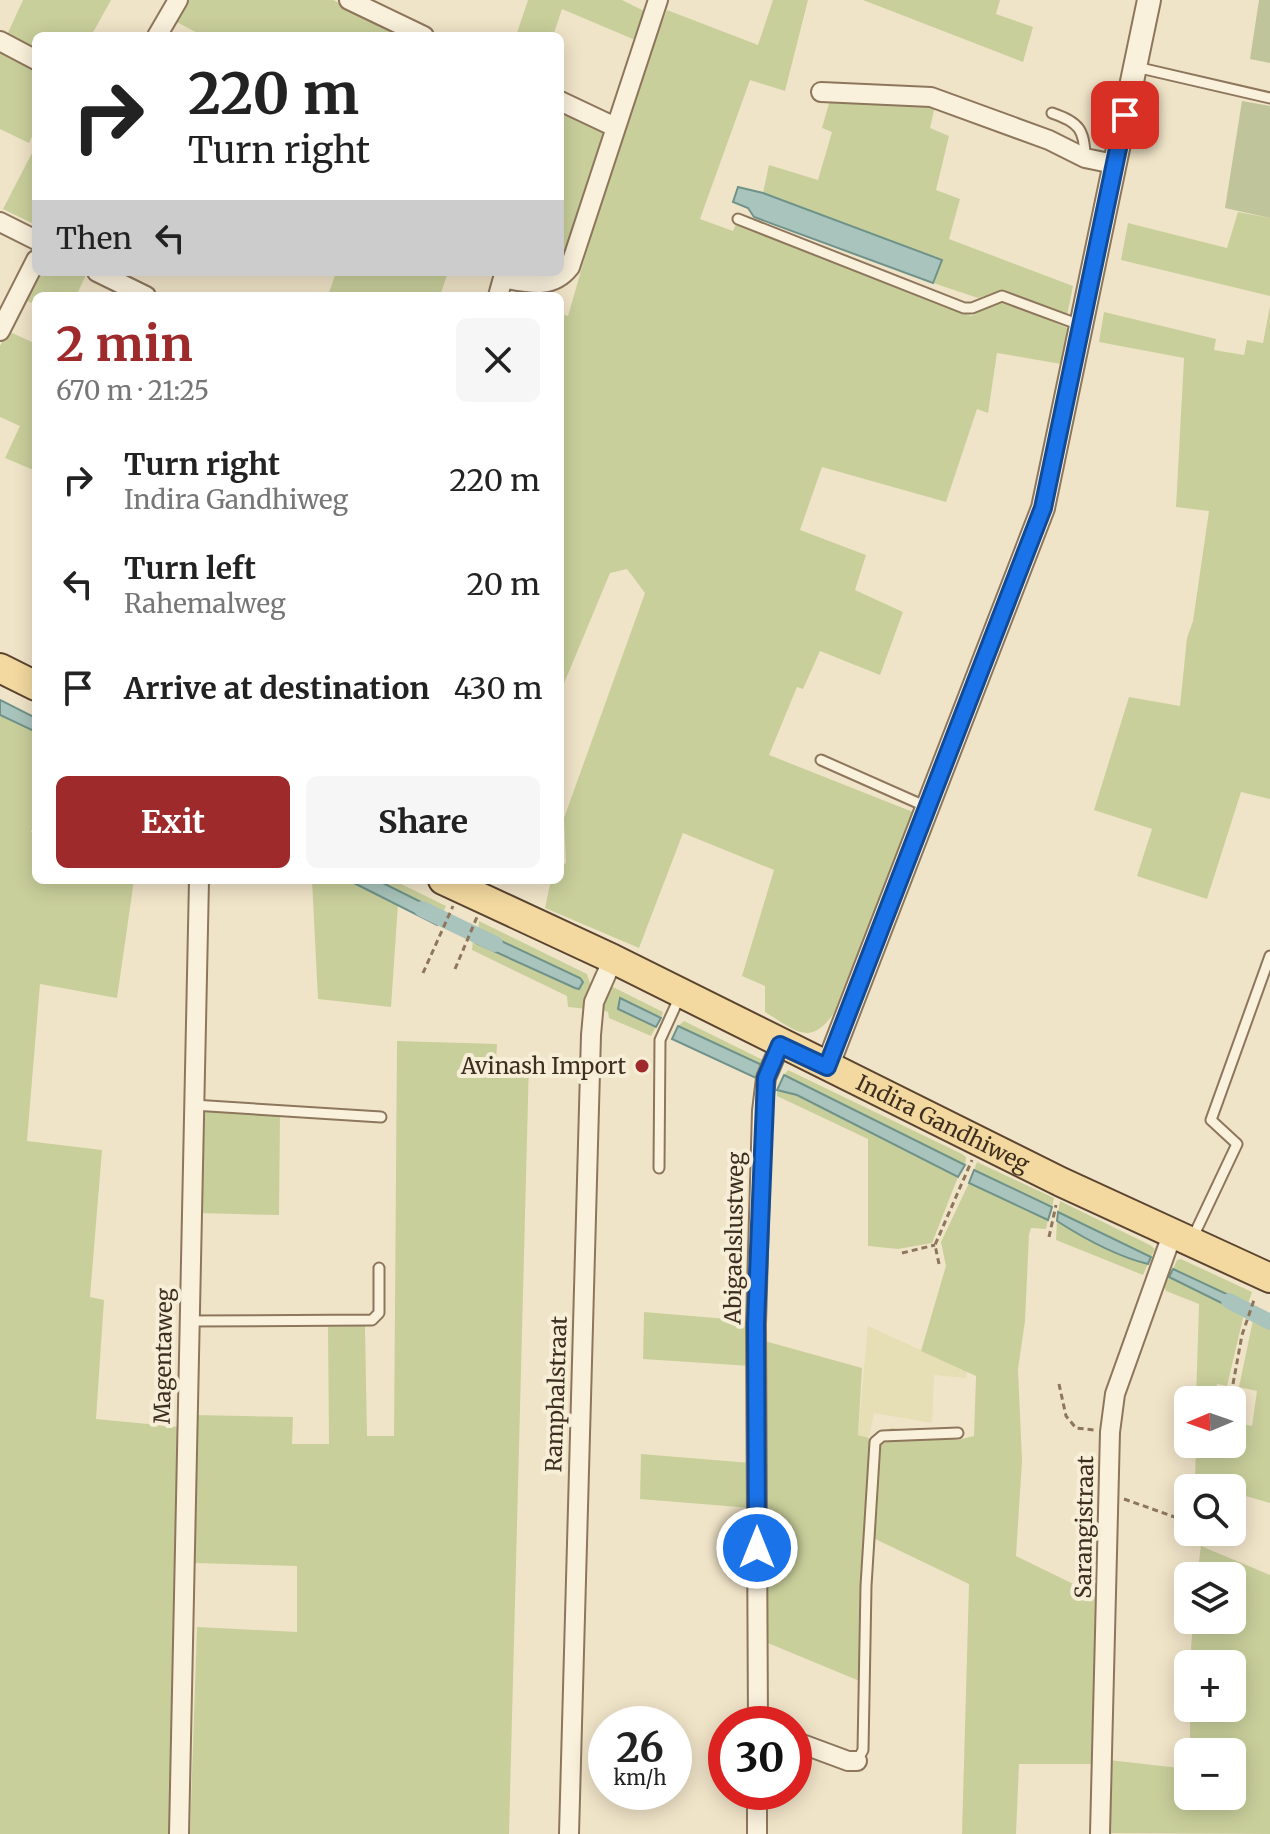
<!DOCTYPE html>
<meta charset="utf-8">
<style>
:root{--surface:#fff;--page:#f6f6f6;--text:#222;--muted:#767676;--accent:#9e2a2b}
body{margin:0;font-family:Merriweather,serif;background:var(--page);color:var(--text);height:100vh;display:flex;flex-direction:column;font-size:30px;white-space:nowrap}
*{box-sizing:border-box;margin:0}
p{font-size:26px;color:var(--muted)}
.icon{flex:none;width:44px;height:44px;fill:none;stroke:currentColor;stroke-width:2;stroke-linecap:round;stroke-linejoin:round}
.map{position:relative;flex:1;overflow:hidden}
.details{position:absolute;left:32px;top:292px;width:532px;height:592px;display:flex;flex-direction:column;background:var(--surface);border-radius:12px;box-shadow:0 4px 20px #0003}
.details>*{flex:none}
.guide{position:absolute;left:32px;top:32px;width:532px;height:244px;border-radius:12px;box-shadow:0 4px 20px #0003;background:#fff;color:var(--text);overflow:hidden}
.needle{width:52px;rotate:268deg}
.fabs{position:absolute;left:1174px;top:1386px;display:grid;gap:16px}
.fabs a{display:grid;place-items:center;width:72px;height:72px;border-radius:12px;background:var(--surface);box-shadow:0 4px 20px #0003;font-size:40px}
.speed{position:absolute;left:588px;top:1706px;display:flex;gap:16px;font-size:40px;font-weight:700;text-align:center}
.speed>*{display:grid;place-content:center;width:104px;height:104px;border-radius:50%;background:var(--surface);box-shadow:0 4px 20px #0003;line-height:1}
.speed small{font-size:20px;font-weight:400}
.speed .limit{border:12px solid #d22;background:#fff;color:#111}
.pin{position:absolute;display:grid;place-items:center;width:68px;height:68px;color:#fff;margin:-34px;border-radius:16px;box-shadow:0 4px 12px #0006}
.me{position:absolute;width:88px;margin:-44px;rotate:0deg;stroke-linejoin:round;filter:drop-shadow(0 0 6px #0008)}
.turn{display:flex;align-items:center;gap:28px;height:168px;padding:0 24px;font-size:36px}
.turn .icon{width:104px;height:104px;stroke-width:2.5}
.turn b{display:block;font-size:56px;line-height:68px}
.then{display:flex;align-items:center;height:76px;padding:0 24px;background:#0003;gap:16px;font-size:30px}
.round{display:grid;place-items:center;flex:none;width:84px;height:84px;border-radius:12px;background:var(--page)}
.overview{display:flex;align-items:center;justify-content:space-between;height:136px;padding:0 24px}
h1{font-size:48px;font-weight:700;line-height:60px;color:var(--accent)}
.cta{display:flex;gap:16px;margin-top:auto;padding:16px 24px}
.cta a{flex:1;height:92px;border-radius:12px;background:var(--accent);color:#fff;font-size:32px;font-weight:700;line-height:92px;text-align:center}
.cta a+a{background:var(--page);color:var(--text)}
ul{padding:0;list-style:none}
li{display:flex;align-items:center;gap:24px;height:104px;padding:0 24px}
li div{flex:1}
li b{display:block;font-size:30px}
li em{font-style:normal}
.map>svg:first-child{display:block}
</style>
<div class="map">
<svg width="1270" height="1834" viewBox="0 0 1270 1834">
<rect width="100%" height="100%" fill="#f0e4c8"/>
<path fill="#e6deb5" d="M 868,1326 L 967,1371 L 966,1378 L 934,1375 L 932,1423 L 874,1413 L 869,1438 L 858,1435 Z"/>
<path fill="#c9cf9b" d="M 23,0 L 111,0 L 91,36 L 36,36 L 36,52 L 6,37 Z
M 184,0 L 333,0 L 408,36 L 203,36 L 173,20 Z
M 528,0 L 622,0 L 644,11 L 635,40 L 562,9 L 553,36 L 516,36 Z
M 773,0 L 808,0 L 785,91 L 750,80 L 700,219 L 733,231 L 736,224 L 971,316 L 995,303 L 1009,303 L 1070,329 L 1061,364 L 997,353 L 988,413 L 977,409 L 946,502 L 822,467 L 800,530 L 866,555 L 855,590 L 903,612 L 880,675 L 820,651 L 803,689 L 797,687 L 769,755 L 913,812 L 834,1013 C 810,1048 795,1030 765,1012 L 765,986 L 742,976 L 774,870 L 683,833 L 639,948 L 545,908 L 551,880 L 560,880 L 560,867 L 566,863 L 564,818 L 645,593 L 627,569 L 610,573 L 560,693 L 560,313 L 568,316 L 625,118 L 667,10 L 758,45 Z
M 863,0 L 1000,0 L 996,14 L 1033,27 L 1023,62 Z
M 0,51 L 36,70 L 36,128 L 29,143 L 0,129 Z
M 831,96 L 935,106 L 930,128 L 949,136 L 936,190 L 960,199 L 949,239 L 1073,286 L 1067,316 L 1015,295 L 1000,291 L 978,298 L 933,283 L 941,260 L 763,193 L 769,165 L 818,180 L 832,132 L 822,128 Z
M 560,108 L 603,130 L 606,141 L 560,269 Z
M 32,153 L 36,155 L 36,225 L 3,209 Z
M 1238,212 L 1270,218 L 1270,296 L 1121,260 L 1128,223 L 1227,248 Z
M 36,272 L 79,272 L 86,275 L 76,296 L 36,296 L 36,305 L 23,299 Z
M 336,272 L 448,272 L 440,296 L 328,296 Z
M 1270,306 L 1270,799 L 1241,792 L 1207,899 L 1137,876 L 1152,829 L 1094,810 L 1129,697 L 1180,706 L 1187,638 L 1193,621 L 1209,511 L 1176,507 L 1184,358 L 1099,342 L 1104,312 L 1216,339 L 1214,350 L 1244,355 L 1247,340 L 1263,343 Z
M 8,331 L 36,344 L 36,471 L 5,458 L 20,426 L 0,417 L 0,346 Z
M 0,715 L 36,732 L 36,820 L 31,832 L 36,834 L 36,880 L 134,880 L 117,998 L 40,984 L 27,1141 L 102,1150 L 90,1297 L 104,1300 L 96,1419 L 179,1427 L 171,1834 L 0,1834 Z
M 312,880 L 348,880 L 398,904 L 391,1007 L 318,999 Z
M 377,880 L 393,880 L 446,906 L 443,913 Z
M 479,921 L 587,974 L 591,986 L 587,1009 L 568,1007 L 567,996 L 472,950 L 473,939 L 575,988 L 583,982 L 478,930 Z
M 611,986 L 663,1012 L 661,1018 L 619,998 L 618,1009 L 656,1027 L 651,1036 L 609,1018 L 608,1012 L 600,1009 Z
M 684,1021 L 765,1061 L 762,1065 L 678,1026 Z
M 397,1041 L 497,1044 L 496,1061 L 529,1062 L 509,1834 L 190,1834 L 197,1627 L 297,1632 L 297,1566 L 194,1563 L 195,1415 L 293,1417 L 292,1444 L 329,1444 L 328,1327 L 365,1326 L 367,1436 L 394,1436 Z
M 788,1070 L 962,1154 L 966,1157 L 965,1165 L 784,1075 Z
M 777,1090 L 797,1095 L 958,1177 L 932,1243 L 898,1249 L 868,1246 L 868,1139 L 777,1096 Z
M 208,1109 L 280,1115 L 279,1215 L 197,1213 L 200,1117 Z
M 977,1162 L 1054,1198 L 1052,1207 L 974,1170 Z
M 969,1183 L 1048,1220 L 1046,1229 L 1031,1228 L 1029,1235 L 1025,1321 L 1018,1369 L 1022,1461 L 1016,1556 L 1102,1598 L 1097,1764 L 1019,1764 L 1016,1834 L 962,1834 L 969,1584 L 871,1537 L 876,1445 L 884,1431 L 892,1428 L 958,1440 L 974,1436 L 976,1376 L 921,1351 L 946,1266 L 941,1242 Z
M 1060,1201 L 1150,1245 L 1155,1249 L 1151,1257 L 1058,1212 Z
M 1057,1221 L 1097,1244 L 1148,1264 L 1143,1275 L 1056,1240 Z
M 1181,1259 L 1252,1292 L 1248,1304 L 1173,1269 L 1177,1260 Z
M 1169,1277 L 1244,1314 L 1227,1386 L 1217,1384 L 1214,1400 L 1196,1400 L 1199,1304 L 1166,1291 L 1164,1285 Z
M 644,1312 L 751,1321 L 750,1366 L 643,1359 Z
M 1253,1320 L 1270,1330 L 1270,1503 L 1232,1492 L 1232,1488 L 1195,1481 L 1196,1444 L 1232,1444 L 1232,1422 L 1252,1426 L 1257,1391 L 1239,1387 Z
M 761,1340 L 862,1368 L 858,1435 L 869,1438 L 862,1682 L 763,1641 Z
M 641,1454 L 751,1463 L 751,1508 L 640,1499 Z
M 1201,1546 L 1270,1575 L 1270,1834 L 1107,1833 L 1109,1760 L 1188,1769 L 1188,1796 L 1232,1796 L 1232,1752 L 1190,1752 L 1190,1708 L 1232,1708 L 1232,1664 L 1190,1664 L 1193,1620 L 1232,1620 L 1232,1576 L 1197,1576 Z"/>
<path fill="#bfc49a" d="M 1259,0 L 1270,0 L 1270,63 L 1250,59 Z
M 1242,101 L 1270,106 L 1270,218 L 1225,208 Z"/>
<path fill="#a9c4bc" stroke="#6f938a" stroke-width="2" d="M 738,187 L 763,193 L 942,260 L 933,283 L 754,217 L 748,208 L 733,202 Z
M 0,700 L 36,718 L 36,732 L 0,715 Z
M 348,880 L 377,880 L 443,913 L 437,925 Z
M 478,930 L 580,978 L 583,982 L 579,989 L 575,988 L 476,943 L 473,939 Z
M 620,998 L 661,1018 L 656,1027 L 618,1009 Z
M 678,1026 L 762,1065 L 756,1078 L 672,1039 Z
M 784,1075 L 965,1165 L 958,1177 L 797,1095 L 777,1090 Z
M 974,1170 L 1052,1207 L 1048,1220 L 969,1183 Z
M 1058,1212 L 1151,1257 L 1148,1264 C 1115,1256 1085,1239 1057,1221 Z
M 1173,1269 L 1248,1304 L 1244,1314 L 1169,1277 Z"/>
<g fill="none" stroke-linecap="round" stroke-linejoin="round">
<path stroke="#a9c4bc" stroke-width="16" d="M 422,909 L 495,944
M 1229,1301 L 1270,1322"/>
<g stroke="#8d765c" stroke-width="13">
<path id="service" d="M 1136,67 L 1270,98
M 1052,113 C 1079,122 1085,130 1085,158
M 738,219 L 964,308 L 972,308 L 1002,296 L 1080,325
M 821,760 L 927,807
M 193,1105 L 381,1117
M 659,1168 L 660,1040 L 680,996
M 1193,1237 L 1237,1144 L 1211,1120 L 1270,956
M 188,1321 L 372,1320 L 379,1313 L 379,1268
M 857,1761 L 863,1750 L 866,1586 L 875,1442 L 882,1436 L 958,1433"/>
</g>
<g stroke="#8d765c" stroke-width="22">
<path id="minor" d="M 349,0 L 424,36
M 157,36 L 178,0
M 0,41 L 36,60
M 821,92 L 931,97 L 1049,140 L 1085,158 L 1114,164
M 560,101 L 615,127
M 0,222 L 36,240
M 97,272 L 146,296
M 498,296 L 503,278 C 529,283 552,290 570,267 L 658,0
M 0,331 L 36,260
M 758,1724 L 756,1324 L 762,1111 L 766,1078 L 780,1045
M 794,1741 L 848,1761 L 857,1761
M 179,1834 L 199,880
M 569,1834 L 591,1035 L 594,1002 L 613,959
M 757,1834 L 757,1792
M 1100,1834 L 1110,1432 L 1115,1394 L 1173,1232"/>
</g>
<g stroke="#8d765c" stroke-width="26">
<path id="tertiary" d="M 827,1067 L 1043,508 L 1149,0"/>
</g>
<g stroke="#5b4430" stroke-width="32">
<g id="primary">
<path d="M 0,668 L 36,686"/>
<path id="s1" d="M 443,880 L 613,959 L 1061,1182 L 1270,1278"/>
</g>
</g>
<path stroke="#8d765c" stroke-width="3" stroke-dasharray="6 4" stroke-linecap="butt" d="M 162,880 L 183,882
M 455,969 L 477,917
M 423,973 L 453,906
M 1049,1237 L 1056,1205
M 902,1253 L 935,1245
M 939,1264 L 935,1245 L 972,1160
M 1059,1384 L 1066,1416 L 1076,1428 L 1094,1430
M 1233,1384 L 1242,1335 L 1255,1297
M 1124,1499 L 1186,1521"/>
<use href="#service" stroke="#faf1dc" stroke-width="9"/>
<use href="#minor" stroke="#faf1dc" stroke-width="18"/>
<use href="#tertiary" stroke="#faf1dc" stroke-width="22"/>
<use href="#primary" stroke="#f3d9a0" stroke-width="28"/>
</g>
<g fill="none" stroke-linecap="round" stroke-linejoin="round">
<g stroke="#114b97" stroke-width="20">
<path id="route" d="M 757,1548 L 756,1324 L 766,1078 L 780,1045 L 827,1067 L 1043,508 L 1125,115"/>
</g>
<use href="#route" stroke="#1a73e8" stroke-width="14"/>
</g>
<circle fill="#9e2a2b" stroke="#f7eed8" stroke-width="3" cx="642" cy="1066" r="8"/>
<g text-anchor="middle" stroke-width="8" stroke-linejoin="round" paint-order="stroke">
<g font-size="22" fill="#3d2e20" stroke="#f7eed8" text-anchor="end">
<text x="626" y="1074">Avinash Import</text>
</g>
<g font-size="22" fill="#3d2e20" stroke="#f7eed8">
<text dy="8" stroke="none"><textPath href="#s1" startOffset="556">Indira Gandhiweg</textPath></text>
<text transform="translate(734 1238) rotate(-89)" y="8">Abigaelslustweg</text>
<text transform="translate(163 1356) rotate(-89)" y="8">Magentaweg</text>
<text transform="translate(556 1394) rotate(-88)" y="8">Ramphalstraat</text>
<text transform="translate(1084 1527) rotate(-89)" y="8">Sarangistraat</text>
</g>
</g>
</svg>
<div class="fabs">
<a><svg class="needle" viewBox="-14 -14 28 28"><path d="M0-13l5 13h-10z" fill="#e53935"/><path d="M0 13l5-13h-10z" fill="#767676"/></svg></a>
<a><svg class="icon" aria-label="search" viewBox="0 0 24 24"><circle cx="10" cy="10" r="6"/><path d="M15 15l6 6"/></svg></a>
<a><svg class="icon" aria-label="layers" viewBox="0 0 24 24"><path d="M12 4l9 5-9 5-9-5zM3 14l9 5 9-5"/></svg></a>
<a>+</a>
<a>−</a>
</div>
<div class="speed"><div>26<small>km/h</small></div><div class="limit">30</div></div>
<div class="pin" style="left:1125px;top:115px;background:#d93025"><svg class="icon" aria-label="arrive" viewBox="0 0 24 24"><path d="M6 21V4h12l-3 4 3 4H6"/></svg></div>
<svg class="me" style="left:757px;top:1548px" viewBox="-20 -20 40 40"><circle r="17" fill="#1a73e8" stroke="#fff" stroke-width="3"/><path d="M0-11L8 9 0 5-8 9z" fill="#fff"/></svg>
<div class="guide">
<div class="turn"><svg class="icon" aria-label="right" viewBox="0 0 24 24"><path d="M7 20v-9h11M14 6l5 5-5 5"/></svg><div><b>220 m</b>Turn right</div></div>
<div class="then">Then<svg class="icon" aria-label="left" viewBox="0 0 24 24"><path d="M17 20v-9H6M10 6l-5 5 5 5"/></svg></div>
</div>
<section class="details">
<div class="overview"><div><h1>2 min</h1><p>670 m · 21:25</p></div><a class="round"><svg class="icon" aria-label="close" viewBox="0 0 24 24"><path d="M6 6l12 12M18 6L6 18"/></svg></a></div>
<ul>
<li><svg class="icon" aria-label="right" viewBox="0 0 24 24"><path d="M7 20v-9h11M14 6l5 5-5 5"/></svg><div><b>Turn right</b><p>Indira Gandhiweg</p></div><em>220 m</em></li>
<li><svg class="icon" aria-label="left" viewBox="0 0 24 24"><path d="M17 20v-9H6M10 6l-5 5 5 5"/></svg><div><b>Turn left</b><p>Rahemalweg</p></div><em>20 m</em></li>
<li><svg class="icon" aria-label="arrive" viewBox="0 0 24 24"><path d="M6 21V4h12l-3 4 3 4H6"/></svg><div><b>Arrive at destination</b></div><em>430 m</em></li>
</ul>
<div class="cta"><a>Exit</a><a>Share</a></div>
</section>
</div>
